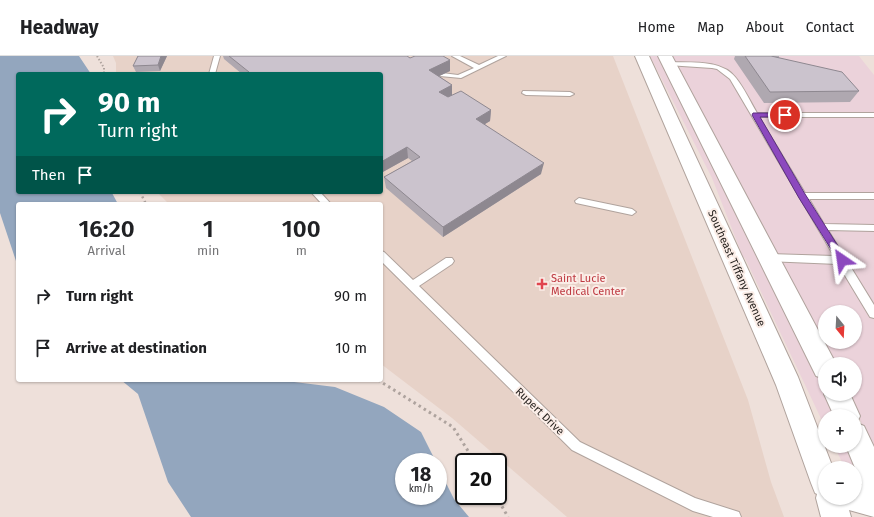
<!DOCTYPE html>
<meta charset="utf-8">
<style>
:root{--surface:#fff;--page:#f2f2f2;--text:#202124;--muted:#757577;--line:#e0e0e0}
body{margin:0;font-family:"Fira Sans",sans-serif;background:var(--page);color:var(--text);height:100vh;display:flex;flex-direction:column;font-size:15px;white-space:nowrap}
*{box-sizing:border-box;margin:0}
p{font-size:13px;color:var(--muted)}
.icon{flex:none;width:22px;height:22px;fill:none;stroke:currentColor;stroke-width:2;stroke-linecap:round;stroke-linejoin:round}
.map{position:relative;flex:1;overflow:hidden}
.drawer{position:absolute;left:16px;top:146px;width:367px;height:180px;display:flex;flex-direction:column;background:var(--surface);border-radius:4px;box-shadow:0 1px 3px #0004}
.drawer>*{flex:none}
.banner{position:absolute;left:16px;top:16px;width:367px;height:122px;border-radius:4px;box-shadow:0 1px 3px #0004;background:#00695c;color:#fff;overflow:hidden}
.needle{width:26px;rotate:162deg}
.controls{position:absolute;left:818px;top:249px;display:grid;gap:8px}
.controls a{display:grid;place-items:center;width:44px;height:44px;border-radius:50%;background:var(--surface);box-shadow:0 1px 3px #0004;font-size:20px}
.speed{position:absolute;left:395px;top:397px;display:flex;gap:8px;font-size:20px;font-weight:700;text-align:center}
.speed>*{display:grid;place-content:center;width:52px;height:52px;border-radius:50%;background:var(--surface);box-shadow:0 1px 3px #0004;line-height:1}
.speed small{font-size:10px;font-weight:400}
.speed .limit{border:2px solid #111;border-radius:6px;background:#fff;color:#111}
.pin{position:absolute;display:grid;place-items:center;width:34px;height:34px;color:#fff;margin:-17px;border:2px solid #fff;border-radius:50%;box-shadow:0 1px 4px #0007}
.me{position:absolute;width:44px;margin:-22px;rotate:328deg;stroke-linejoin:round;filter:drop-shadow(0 0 3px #0008)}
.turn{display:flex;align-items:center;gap:14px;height:84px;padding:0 16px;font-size:18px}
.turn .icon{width:52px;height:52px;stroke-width:2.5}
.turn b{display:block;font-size:28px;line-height:34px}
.then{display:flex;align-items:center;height:38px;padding:0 16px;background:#0003;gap:8px;font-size:15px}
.eta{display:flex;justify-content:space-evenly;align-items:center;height:68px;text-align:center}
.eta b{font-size:24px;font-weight:600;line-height:28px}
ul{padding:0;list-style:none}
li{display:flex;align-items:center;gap:12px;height:52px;padding:0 16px}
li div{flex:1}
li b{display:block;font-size:15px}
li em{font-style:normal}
header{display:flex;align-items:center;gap:24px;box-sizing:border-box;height:56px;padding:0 20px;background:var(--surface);border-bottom:1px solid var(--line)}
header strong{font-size:19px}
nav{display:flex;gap:22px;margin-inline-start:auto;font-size:14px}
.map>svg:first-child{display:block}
</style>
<header>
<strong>Headway</strong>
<nav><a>Home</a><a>Map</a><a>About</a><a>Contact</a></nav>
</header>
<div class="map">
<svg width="874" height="461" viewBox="0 0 874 461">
<rect width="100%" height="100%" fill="#eee0da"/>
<path fill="#ebd2da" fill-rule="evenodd" d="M 650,0 L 659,0 L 821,324 L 825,338 L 835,360 L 825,360 L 825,371 L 745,202 L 743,201 L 712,122 Z
M 671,0 L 859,0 L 874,19 L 874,396 L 849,338 L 855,338 L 855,308 L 834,308 ZM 825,256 L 855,256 L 855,286 L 825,286 Z
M 834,390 L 847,390 L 864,431 L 855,429 L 855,412 L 845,412 Z"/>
<path fill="#e7d2c8" d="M 113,0 L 613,0 L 748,344 L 771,426 L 784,461 L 567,461 L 452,362 L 381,308 L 381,148 L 169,148 L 157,136 L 381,136 L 381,18 L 116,18 L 116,7 Z"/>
<path fill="#93a6be" d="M 0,0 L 79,0 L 91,18 L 18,18 L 18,136 L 109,136 L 112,137 L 118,148 L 18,148 L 18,211 L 0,157 Z
M 121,324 L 278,324 L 335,331 L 384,351 L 421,376 L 436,406 L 404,406 L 404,440 L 438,440 L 438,411 L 454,443 L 469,461 L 191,461 L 168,426 L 138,338 Z"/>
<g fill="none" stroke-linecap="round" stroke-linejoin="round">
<g stroke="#b0a39d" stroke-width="2">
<path id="lane" d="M 214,0 L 220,0 L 215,18 L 209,18 Z
M 452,0 L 460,0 L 479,9 L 498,0 L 506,0 L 461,22 L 440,20 L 439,19 L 442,17 L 458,19 L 474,12 Z
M 669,6 C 690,7 722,3 736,22 C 744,32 750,45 757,57 L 874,57 L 874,61 L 759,61 L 805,137 L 874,137 L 874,143 L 809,143 L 824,168 L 874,169 L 874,175 L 828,174 L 874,249 L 874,262 L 870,261 L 838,208 L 766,205 L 764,202 L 766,199 L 769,198 L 834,200 L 730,23 L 717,13 L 712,12 L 667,9 L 667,7 Z
M 523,35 L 570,36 L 574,38 L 570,40 L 526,39 L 522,37 Z
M 311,136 L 320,136 L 331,148 L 322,148 Z
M 579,142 L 632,153 L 636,156 L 632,159 L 576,147 L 575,145 Z
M 381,195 L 384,196 L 413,224 L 446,202 L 452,202 L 454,205 L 452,208 L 419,230 L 580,386 L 695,442 L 739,456 L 741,461 L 713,461 L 693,455 L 572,394 L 381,205 Z"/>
</g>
<g stroke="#b0a39d" stroke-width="2">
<path id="secondary" d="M 635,0 L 649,0 L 798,321 L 833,412 L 825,412 L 825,442 L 855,442 L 855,428 L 862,429 L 846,390 L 855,390 L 855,360 L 834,360 L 824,338 L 825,336 L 825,338 L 850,338 L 860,360 L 857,367 L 864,370 L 874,391 L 874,461 L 849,454 L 851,461 L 821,461 L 816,442 L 817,438 L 815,437 L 811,427 L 776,329 Z
M 658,0 L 672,0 L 834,304 L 836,308 L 825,308 L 825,323 L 816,320 Z"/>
</g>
<path stroke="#aea39e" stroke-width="2" stroke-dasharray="1.5 2" stroke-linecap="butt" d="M 97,0 L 104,12 L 104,18"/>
<path stroke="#aea39e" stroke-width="2.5" stroke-dasharray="2 3" stroke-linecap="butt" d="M 140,136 L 146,148"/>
<path stroke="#aea39e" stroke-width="3" stroke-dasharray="2.5 3.5" stroke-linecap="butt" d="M 378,324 L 453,371 L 475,406
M 496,440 L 508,461"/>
<use href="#lane" fill="#fff" fill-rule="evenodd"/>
<use href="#secondary" fill="#fff" fill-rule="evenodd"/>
</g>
<path fill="#afa8b0" d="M 138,0 L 167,0 L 160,15 L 136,16 L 133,10 Z
M 223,0 L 407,0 L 410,2 L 450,4 L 450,15 L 439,20 L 452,29 L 452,39 L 491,54 L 490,65 L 485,68 L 541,118 L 443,181 L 386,132 L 384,121 L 412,105 L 408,102 L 381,117 L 381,18 L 242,18 L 224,3 Z
M 735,0 L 779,0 L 779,2 L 859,35 L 850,46 L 764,47 L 734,3 Z"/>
<path fill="#8e8890" d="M 161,0 L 167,0 L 160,15 L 158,9 Z
M 450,4 L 450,15 L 429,25 L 429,14 Z
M 452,29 L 452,40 L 439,47 L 439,36 Z
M 491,54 L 490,65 L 475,74 L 476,63 Z
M 407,91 L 408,102 L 381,117 L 381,106 Z
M 544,107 L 541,118 L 443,181 L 443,171 Z"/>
<path fill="#cbc3cd" stroke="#8e8890" d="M 138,0 L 161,0 L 158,9 L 133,10 Z
M 229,0 L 407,0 L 410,2 L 415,0 L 443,0 L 450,4 L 429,14 L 452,29 L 439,36 L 448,41 L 461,35 L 491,54 L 476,63 L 544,107 L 443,171 L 384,121 L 420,101 L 407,91 L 381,106 L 381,18 L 243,18 L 249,16 Z
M 745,0 L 771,0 L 842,16 L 859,35 L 770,36 Z"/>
<path fill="#8c49be" stroke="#5b2f7c" d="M 753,57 L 785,57 L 788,59 L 785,61 L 760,61 L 805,138 L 845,201 L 847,204 L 845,206 L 839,206 L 799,142 L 752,59 Z"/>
<path fill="#e0444e" stroke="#fbede7" stroke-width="1.5" d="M540 222h4v4h4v4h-4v4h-4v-4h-4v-4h4z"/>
<g text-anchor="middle" stroke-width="4" stroke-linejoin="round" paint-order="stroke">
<g font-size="11" fill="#221e1b" stroke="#fbede7">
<text transform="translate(737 212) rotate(66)" y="4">Southeast Tiffany Avenue</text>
<text transform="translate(540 355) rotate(44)" y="4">Rupert Drive</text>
</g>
<g font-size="11" fill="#be3a42" stroke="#fbede7" text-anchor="start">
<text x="551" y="226">Saint Lucie<tspan x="551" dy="13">Medical Center</tspan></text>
</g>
</g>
</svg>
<div class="controls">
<a><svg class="needle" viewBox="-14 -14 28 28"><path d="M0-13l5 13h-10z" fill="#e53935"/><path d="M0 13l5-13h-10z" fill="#757577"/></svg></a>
<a><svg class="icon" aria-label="sound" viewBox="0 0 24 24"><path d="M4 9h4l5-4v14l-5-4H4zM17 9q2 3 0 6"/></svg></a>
<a>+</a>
<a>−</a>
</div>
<div class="speed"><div>18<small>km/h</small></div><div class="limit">20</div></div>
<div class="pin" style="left:785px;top:59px;background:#d93025"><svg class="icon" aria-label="arrive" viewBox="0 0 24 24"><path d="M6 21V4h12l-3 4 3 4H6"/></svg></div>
<svg class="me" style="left:842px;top:204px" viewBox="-20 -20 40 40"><path d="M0-17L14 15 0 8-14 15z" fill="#8c49be" stroke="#fff" stroke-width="4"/></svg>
<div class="banner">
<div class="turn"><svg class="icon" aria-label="right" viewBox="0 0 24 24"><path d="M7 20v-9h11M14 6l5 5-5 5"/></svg><div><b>90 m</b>Turn right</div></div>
<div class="then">Then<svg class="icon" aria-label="arrive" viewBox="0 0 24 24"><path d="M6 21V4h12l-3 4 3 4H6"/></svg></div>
</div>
<section class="drawer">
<div class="eta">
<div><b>16:20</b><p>Arrival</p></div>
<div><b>1</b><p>min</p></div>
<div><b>100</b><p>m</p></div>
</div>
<ul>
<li><svg class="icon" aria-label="right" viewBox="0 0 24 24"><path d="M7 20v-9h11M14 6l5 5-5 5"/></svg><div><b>Turn right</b></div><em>90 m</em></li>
<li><svg class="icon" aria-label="arrive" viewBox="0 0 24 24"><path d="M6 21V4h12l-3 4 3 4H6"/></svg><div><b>Arrive at destination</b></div><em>10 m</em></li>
</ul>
</section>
</div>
